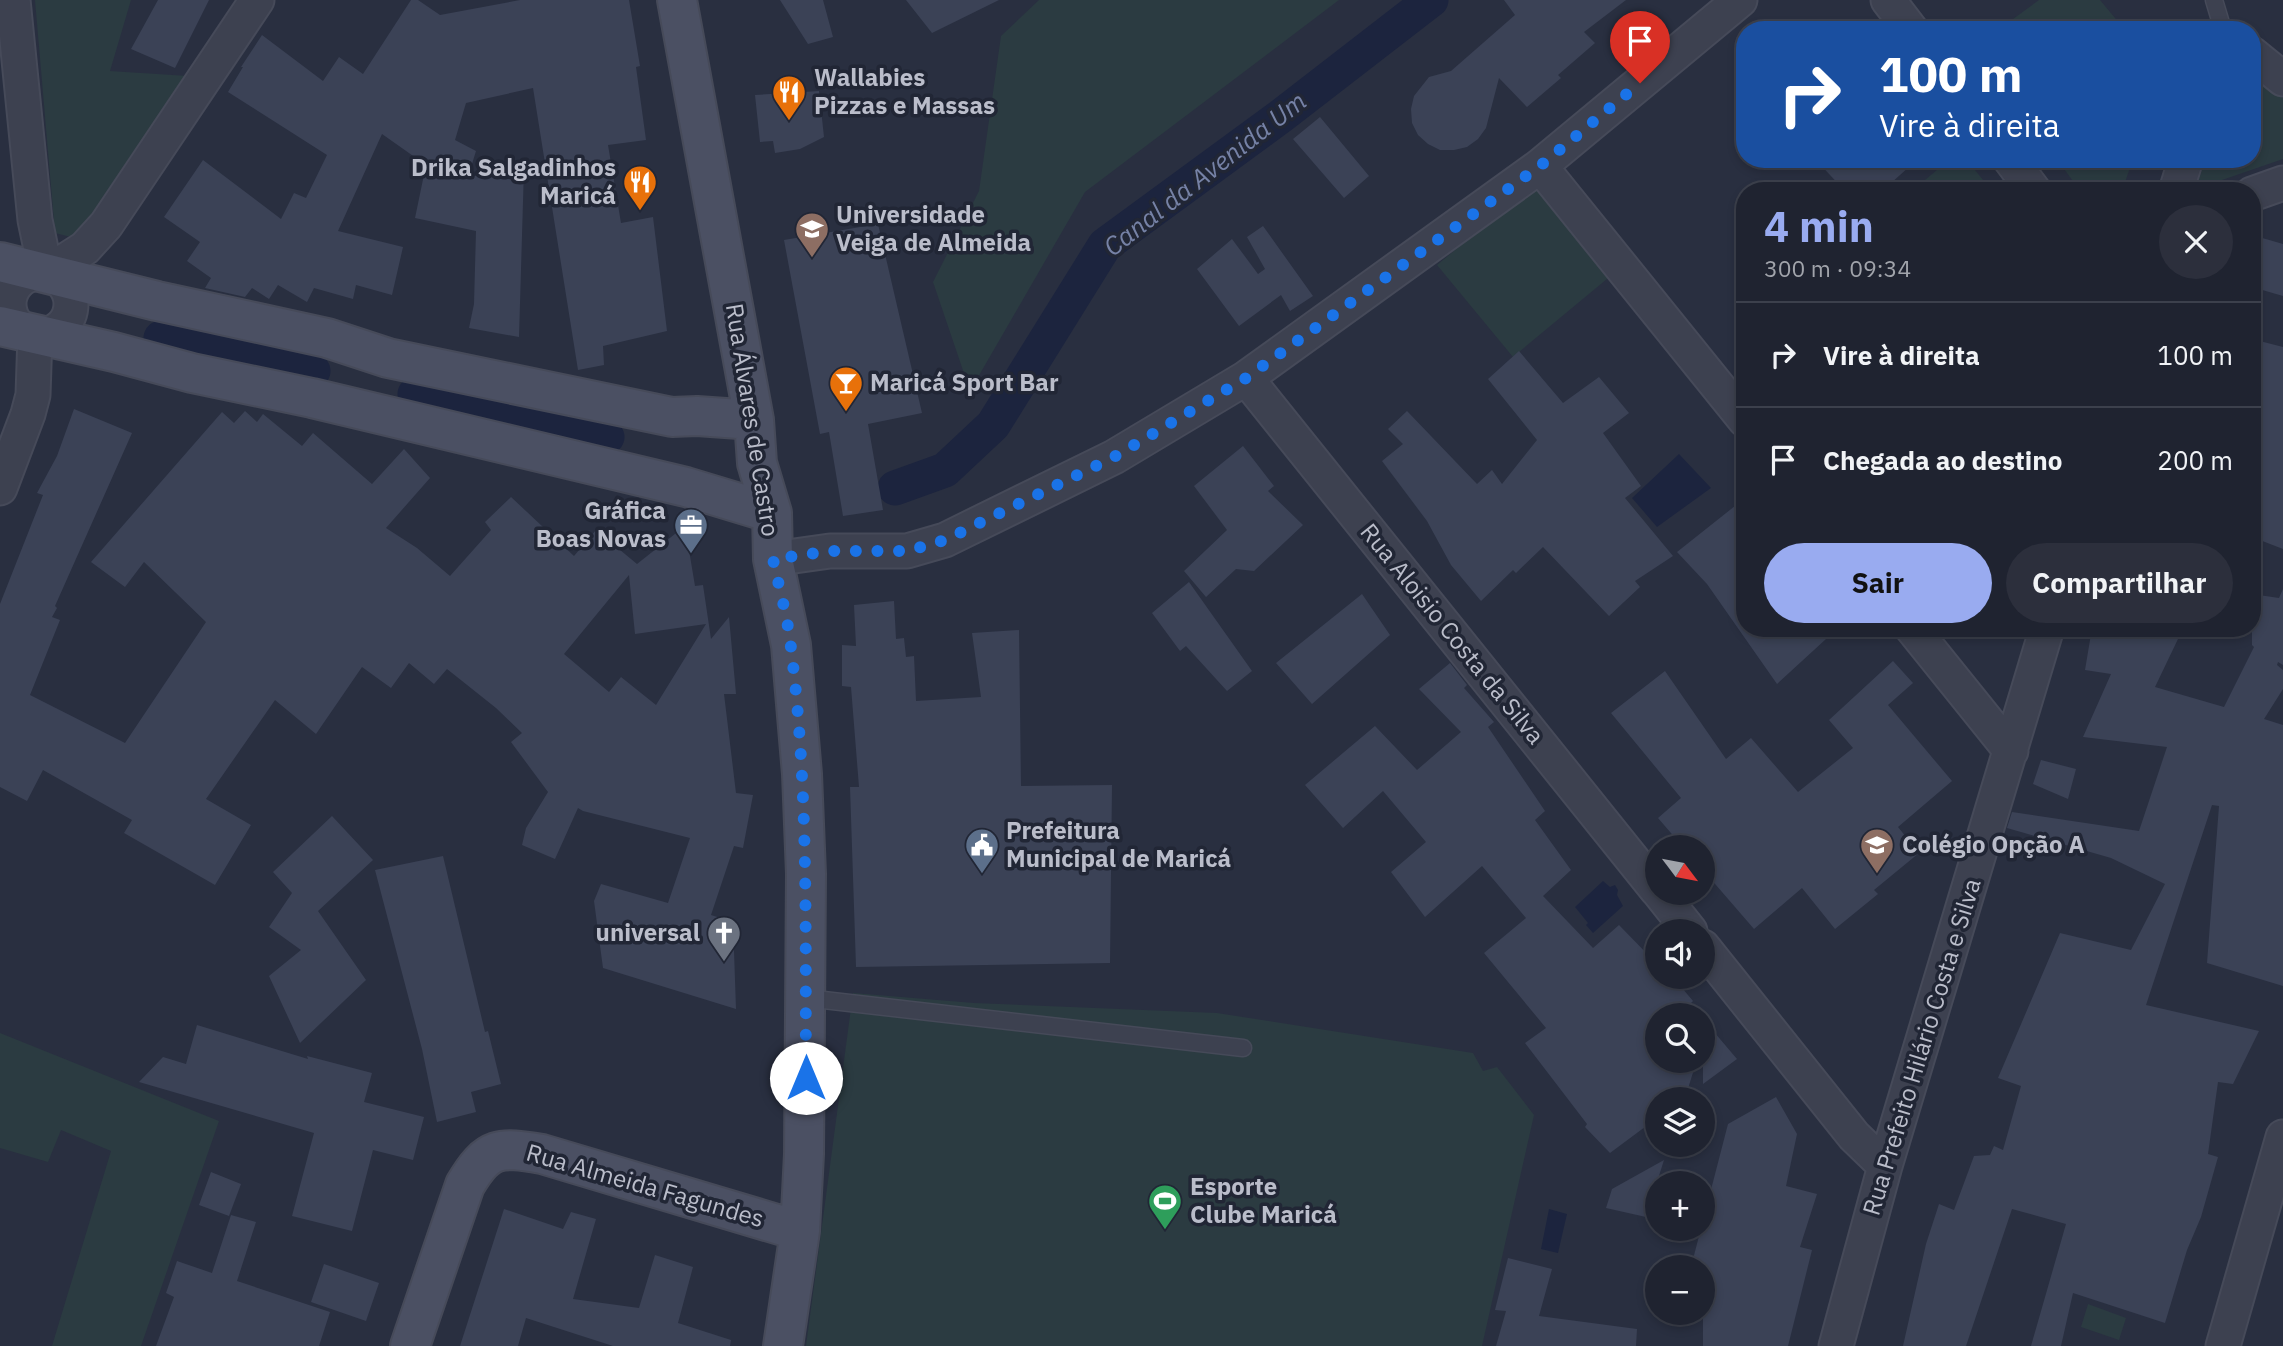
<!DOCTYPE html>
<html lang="pt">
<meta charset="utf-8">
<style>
:root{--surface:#1f2330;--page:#2c2f3c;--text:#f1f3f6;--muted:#a1a4ab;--line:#3c404c;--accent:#99abf0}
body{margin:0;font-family:"IBM Plex Sans",sans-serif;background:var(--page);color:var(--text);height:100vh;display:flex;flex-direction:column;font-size:26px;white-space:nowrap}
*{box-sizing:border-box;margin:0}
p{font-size:23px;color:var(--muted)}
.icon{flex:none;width:38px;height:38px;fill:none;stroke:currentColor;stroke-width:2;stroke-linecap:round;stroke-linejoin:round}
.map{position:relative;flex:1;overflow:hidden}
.sheet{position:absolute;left:1736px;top:182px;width:525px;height:455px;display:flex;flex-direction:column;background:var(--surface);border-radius:28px;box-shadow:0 4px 10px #0003,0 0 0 2px var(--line)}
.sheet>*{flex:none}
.hud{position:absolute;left:1736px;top:21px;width:525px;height:147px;border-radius:28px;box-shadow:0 4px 10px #0003,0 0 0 2px var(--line);background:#1a4fa0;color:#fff;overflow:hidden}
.needle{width:46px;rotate:122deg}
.controls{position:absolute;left:1645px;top:835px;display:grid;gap:14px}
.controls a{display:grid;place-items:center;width:70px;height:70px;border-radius:50%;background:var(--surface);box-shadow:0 4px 10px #0003,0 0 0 2px var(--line);font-size:35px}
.pin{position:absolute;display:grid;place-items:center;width:60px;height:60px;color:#fff;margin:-72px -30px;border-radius:50% 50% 50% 0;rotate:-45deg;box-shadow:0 0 7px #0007}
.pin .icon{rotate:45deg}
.me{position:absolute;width:77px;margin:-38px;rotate:0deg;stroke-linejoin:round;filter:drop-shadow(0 0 5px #0008)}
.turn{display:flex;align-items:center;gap:24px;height:147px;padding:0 28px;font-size:32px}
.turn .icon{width:91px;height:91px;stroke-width:2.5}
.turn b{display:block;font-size:49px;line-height:60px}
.round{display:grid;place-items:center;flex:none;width:74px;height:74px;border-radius:37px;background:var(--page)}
.headline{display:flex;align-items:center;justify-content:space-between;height:119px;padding:0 28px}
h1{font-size:42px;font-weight:800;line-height:52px;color:var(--accent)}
.primary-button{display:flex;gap:14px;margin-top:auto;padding:14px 28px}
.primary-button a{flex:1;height:80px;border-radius:42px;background:var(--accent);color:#111;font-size:28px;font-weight:800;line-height:80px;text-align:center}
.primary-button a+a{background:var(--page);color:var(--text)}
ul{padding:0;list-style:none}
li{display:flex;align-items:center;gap:21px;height:105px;padding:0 28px;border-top:2px solid var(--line)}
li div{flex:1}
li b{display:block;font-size:26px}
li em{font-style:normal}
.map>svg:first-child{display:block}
</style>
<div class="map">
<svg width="2283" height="1346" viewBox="0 0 2283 1346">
<rect width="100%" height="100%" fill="#292f40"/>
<path fill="#2b3b41" d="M 35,0 L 131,0 L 110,71 L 188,76 L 79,239 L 55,233 Z
M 1039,0 L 1339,0 L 1085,192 L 970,391 L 933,282 L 979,191 L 1001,36 Z
M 2039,0 L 2100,0 L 2125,30 L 1998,30 Z
M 2252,74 L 2283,98 L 2283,159 L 2196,189 L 2205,159 L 2252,159 Z
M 1950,159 L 1966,159 L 1992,191 L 1912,191 Z
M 2057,159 L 2133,159 L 2122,191 L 2080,191 Z
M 1537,182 L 1613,274 L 1513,357 L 1437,265 Z
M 853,993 L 974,1003 L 1217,1013 L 1473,1053 L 1483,1071 L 1497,1067 L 1534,1115 L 1482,1346 L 806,1346 Z
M 0,1033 L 219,1121 L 141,1346 L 52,1346 L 111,1151 L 61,1130 L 48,1162 L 0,1148 Z
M 2088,1304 L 2126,1318 L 2119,1340 L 2081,1327 Z"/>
<path fill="#1c243e" d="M 1679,454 L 1711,488 L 1657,527 L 1632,498 Z
M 1603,881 L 1610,887 L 1615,885 L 1618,890 L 1617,895 L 1623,906 L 1593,933 L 1586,925 L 1588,923 L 1575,907 Z
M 1549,1209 L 1567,1214 L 1558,1253 L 1541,1249 Z"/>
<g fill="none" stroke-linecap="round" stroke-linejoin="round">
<path stroke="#1c243e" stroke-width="35" d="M 161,338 L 313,371
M 415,394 L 607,437
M 895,488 L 945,470 L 993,425 L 1105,245 L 1281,116 L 1431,0"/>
</g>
<path fill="#3b4256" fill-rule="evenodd" d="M 158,0 L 209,0 L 175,68 L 131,49 Z
M 411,0 L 418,0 L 440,15 L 520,0 L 629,0 L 640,66 L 636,67 L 646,140 L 608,145 L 621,223 L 653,217 L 667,331 L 603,346 L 604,365 L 578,370 L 533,88 L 466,103 L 455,140 L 476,151 L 468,177 L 524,168 L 519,337 L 469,328 L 474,304 L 476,231 L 415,218 L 426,165 L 382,134 L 338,231 L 403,247 L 392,295 L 356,285 L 353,299 L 314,288 L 307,302 L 278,285 L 269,299 L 252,288 L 245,297 L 205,288 L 211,278 L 187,261 L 200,242 L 164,217 L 203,160 L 281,219 L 294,193 L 306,198 L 327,155 L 228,92 L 243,67 L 241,67 L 262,35 L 323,81 L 339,57 L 363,74 Z
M 780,0 L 823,0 L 833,37 L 808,44 Z
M 906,0 L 999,0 L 932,33 Z
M 1504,0 L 1626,0 L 1584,32 L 1595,43 L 1558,75 L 1561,78 L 1527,107 L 1499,78 L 1486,128 L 1478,139 L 1467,147 L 1454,150 L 1440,150 L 1428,144 L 1418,135 L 1412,123 L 1411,109 L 1414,96 L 1429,77 L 1451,71 L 1515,15 Z
M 819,91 L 824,137 L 800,149 L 775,153 L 773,141 L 760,142 L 755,95 Z
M 1320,117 L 1369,176 L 1344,198 L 1293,139 Z
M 1815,159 L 1918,159 L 1882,191 L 1845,191 Z
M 878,224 L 922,413 L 868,424 L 883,510 L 843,516 L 829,432 L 820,434 L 784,240 Z
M 1263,226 L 1313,296 L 1290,311 L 1281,295 L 1239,326 L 1197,269 L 1232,239 L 1258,274 L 1265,269 L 1247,237 Z
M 2252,235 L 2283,244 L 2283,296 L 2252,287 Z
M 2252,339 L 2283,347 L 2283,549 L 2252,537 Z
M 1519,351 L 1563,403 L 1599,377 L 1629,413 L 1603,433 L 1641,486 L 1625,498 L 1673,556 L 1635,581 L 1640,587 L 1609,616 L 1543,547 L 1516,573 L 1513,570 L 1481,601 L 1451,565 L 1427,521 L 1382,461 L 1403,444 L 1388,429 L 1407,411 L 1477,484 L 1492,470 L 1502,484 L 1537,440 L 1488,379 Z
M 74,409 L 132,433 L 55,606 L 57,608 L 52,617 L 60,620 L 30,695 L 125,743 L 206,622 L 144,562 L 125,587 L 91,562 L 222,412 L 234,423 L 245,411 L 257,422 L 263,414 L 302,446 L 313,433 L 372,484 L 404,449 L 430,478 L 386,528 L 417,548 L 450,576 L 491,530 L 485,522 L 511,497 L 574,556 L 596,530 L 637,564 L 685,526 L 695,586 L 703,585 L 711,639 L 729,617 L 736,694 L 724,694 L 736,793 L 753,795 L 743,848 L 734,846 L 711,915 L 733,922 L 736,1009 L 603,968 L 594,901 L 601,884 L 668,903 L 690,838 L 583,811 L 578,808 L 555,859 L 522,845 L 526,828 L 548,792 L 511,742 L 522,733 L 496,708 L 447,669 L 434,684 L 409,663 L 391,688 L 362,667 L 316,734 L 275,700 L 206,799 L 251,825 L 215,885 L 124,833 L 132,820 L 43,770 L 27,801 L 0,787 L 0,604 L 43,495 L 37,493 L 57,456 ZM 629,575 L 635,634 L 706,624 L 656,705 L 621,677 L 609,692 L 564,654 Z
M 1243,446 L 1274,486 L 1268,491 L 1303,525 L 1254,571 L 1236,569 L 1206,597 L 1184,571 L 1227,530 L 1194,486 Z
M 1745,498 L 1745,628 L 1838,628 L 1777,684 L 1707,584 L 1677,552 Z
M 1189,582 L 1252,671 L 1227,691 L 1186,646 L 1180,651 L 1152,613 Z
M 2283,589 L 2283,665 L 2278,662 L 2277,665 L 2283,670 L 2283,689 L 2264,719 L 2283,725 L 2283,986 L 2207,963 L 2219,806 L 2212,805 L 2146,1005 L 2259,1031 L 2233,1084 L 2218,1082 L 2208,1154 L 2218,1157 L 2201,1217 L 2187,1250 L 2165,1323 L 2073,1293 L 2061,1346 L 2031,1346 L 2066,1224 L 2012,1209 L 1966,1346 L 1903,1346 L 1926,1244 L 1939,1204 L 1954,1210 L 1974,1156 L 1990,1155 L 1994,1146 L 2003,1150 L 2021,1086 L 1998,1078 L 2060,933 L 2131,950 L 2165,884 L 2111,858 L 2007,828 L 2012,812 L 2139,831 L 2167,747 L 2083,737 L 2111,674 L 2085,670 L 2092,628 L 2112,628 L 2178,639 L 2155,687 L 2224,707 L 2254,647 L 2252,645 L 2252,594 L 2279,598 Z
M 1362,594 L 1390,635 L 1312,704 L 1276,663 Z
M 894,601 L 896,639 L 904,638 L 906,657 L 914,656 L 916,701 L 981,697 L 972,633 L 1019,630 L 1021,786 L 1112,785 L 1110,963 L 856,967 L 850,787 L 859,787 L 851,687 L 842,686 L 842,645 L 856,646 L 854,605 Z
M 1893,661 L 1913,683 L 1888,705 L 1952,781 L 1898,827 L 1919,853 L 1874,890 L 1878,894 L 1835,929 L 1802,888 L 1754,929 L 1703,870 L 1703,847 L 1683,847 L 1658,818 L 1681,798 L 1611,713 L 1665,671 L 1726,759 L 1751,738 L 1798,792 L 1853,748 L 1829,720 Z
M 1450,663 L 1467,685 L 1464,688 L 1494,722 L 1488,727 L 1545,811 L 1535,820 L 1571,870 L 1543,896 L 1593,948 L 1619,925 L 1657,964 L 1657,976 L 1672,976 L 1693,1001 L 1690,1004 L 1700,1015 L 1657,1015 L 1657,1060 L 1697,1060 L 1685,1098 L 1657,1099 L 1657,1118 L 1610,1153 L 1585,1127 L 1587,1124 L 1525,1043 L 1546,1028 L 1484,953 L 1526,918 L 1482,866 L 1425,917 L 1391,872 L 1426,842 L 1383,791 L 1343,828 L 1305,785 L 1375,726 L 1417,770 L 1461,732 L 1419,689 Z
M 2041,760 L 2076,769 L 2068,799 L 2033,784 Z
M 332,816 L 373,860 L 318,911 L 366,980 L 300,1043 L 269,976 L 301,950 L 269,927 L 292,893 L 273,872 Z
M 443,856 L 485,1032 L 488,1031 L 501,1084 L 471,1092 L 476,1112 L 437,1122 L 422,1049 L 375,870 Z
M 1703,1019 L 1737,1059 L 1703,1084 Z
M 197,1025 L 308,1059 L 307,1056 L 372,1073 L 364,1102 L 424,1117 L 413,1160 L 373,1150 L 352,1231 L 292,1216 L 314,1133 L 139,1082 L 163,1057 L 186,1064 Z
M 1776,1097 L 1797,1134 L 1786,1186 L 1817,1194 L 1800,1247 L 1812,1250 L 1788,1346 L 1703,1346 L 1703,1267 L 1691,1267 L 1728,1124 Z
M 1664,1160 L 1646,1217 L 1606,1208 L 1612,1189 Z
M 211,1172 L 241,1184 L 229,1216 L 199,1205 Z
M 504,1209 L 563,1229 L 571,1212 L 596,1219 L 573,1299 L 639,1308 L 655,1255 L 693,1267 L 678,1323 L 731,1340 L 730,1346 L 613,1346 L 526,1318 L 518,1346 L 460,1346 Z
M 231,1215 L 256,1222 L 237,1281 L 330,1312 L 319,1346 L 156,1346 L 174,1297 L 166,1293 L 177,1261 L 212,1273 Z
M 1508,1258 L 1552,1269 L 1539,1316 L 1637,1329 L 1636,1346 L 1496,1346 L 1506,1311 L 1495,1310 Z
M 324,1264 L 379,1283 L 366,1321 L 311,1302 Z"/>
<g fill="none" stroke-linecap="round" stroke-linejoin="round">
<g stroke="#464a59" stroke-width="19">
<path id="lane" d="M 2214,0 L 2223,30
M 806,998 L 1243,1048"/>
</g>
<g stroke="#464a59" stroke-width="37">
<path id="street" d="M 13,0 L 35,220 L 46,273 L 85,248 L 106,225 L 257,0
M 1888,0 L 1911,30
M 2252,54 L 2283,79
M 2010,159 L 2034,191
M 1540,166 L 1745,420
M 2176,191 L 2186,159
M 2252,194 L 2283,183
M9 304a31 31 0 1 1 62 0a31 31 0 1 1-62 0Z
M 1246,378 L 1657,890
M 0,488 L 28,414 L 33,395 L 35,335
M 773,559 L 830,551 L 907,551 L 945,540 L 1114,457 L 1246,378 L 1540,166 L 1740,0
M 1912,628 L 2011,751
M 1659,892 L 1690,931
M 1703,947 L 1854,1136 L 1885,1166
M 1836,1346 L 1885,1166 L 2047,628
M 2223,1346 L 2283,1137"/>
</g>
<g stroke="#464a59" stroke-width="42">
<path id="secondary" d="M 677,0 L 754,420 L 757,463 L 772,513 L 773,559 L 791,645 L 802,774 L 806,874 L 804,1154 L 800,1231 L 783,1346
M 0,262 L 157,301 L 327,338 L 388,358 L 672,417 L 697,416 L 754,420
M 0,326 L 114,352 L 192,373 L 312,398 L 686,487 L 772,513
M 410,1346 L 465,1185 C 488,1146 499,1147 542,1154 L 800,1231"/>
</g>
<use href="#lane" stroke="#3d4150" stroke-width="16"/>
<use href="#street" stroke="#3d4150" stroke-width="33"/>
<use href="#secondary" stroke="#4b5063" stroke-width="38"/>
</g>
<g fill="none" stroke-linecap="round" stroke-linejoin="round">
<path stroke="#1a73e8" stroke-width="12" stroke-dasharray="0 21.6" d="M 806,1078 C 805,934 809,790 791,648 C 788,618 779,588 773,559 L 830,551 L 907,551 L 945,540 L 1114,457 L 1246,378 L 1540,166 L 1640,83"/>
</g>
<defs>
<g id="restaurant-pin" transform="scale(1.75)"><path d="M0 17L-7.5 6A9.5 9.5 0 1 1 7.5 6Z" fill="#e8710a" stroke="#212635"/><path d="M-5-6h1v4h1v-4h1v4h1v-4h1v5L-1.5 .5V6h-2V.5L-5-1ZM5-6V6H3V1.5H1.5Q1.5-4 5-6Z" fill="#fff"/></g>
<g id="university-pin" transform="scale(1.75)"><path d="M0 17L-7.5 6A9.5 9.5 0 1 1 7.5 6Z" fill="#8d6e63" stroke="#212635"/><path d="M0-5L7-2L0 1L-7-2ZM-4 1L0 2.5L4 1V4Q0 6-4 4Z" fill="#fff"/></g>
<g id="bar-pin" transform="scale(1.75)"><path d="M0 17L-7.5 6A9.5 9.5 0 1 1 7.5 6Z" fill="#e8710a" stroke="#212635"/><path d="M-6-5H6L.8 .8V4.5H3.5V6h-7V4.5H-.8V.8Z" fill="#fff"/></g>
<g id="office-pin" transform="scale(1.75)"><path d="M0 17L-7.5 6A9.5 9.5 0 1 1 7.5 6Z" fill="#5c6f8a" stroke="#212635"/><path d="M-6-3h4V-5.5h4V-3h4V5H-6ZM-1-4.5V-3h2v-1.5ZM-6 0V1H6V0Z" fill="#fff"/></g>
<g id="civic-pin" transform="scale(1.75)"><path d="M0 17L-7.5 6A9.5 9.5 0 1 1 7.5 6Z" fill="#5c6f8a" stroke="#212635"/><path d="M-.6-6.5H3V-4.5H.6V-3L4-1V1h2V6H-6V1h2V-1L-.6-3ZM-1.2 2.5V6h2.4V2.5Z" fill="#fff"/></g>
<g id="school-pin" transform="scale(1.75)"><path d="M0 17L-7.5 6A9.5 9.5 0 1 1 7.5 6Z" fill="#8d6e63" stroke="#212635"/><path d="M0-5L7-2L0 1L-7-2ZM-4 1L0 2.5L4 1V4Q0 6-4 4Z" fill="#fff"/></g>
<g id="church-pin" transform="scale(1.75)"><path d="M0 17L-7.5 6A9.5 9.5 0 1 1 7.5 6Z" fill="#6b7280" stroke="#212635"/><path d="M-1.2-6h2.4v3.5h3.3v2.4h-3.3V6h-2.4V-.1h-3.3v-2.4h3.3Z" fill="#fff"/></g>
<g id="stadium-pin" transform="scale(1.75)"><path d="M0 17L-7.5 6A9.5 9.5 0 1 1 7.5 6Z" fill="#2e9e5b" stroke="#212635"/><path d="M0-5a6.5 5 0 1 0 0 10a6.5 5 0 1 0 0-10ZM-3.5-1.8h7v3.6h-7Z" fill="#fff"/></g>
</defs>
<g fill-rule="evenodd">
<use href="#restaurant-pin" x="789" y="92"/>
<use href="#restaurant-pin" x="640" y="182"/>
<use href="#university-pin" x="812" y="229"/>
<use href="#bar-pin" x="846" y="383"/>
<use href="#office-pin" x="691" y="525"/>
<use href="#civic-pin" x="982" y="845"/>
<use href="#school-pin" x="1877" y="845"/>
<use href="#church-pin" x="724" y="933"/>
<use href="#stadium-pin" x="1165" y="1201"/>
</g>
<g text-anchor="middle" stroke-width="7" stroke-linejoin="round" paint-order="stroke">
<g font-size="24" font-weight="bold" fill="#babdca" stroke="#212635" text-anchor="start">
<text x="814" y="86">Wallabies<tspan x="814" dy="28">Pizzas e Massas</tspan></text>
<text x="616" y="176" text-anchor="end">Drika Salgadinhos<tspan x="616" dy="28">Maricá</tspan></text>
<text x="836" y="223">Universidade<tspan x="836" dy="28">Veiga de Almeida</tspan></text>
<text x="870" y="391">Maricá Sport Bar</text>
<text x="666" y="519" text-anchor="end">Gráfica<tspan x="666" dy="28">Boas Novas</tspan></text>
<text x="1006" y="839">Prefeitura<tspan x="1006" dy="28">Municipal de Maricá</tspan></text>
<text x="1902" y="853">Colégio Opção A</text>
<text x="700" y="941" text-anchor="end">universal</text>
<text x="1190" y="1195">Esporte<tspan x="1190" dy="28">Clube Maricá</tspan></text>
</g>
<g font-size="24" fill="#babdca" stroke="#212635">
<text transform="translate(752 420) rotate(81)" y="8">Rua Álvares de Castro</text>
<text transform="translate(1452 634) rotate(51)" y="8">Rua Aloisio Costa da Silva</text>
<text transform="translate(1922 1047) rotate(-73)" y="8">Rua Prefeito Hilário Costa e Silva</text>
<text transform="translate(645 1186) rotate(16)" y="8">Rua Almeida Fagundes</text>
</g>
<g font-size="26" font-style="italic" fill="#7682a6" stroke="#212635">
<text transform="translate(1205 174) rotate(-38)" y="9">Canal da Avenida Um</text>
</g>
</g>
</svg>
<div class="controls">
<a><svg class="needle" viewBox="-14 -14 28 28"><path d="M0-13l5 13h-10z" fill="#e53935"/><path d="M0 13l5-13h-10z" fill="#a1a4ab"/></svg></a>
<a><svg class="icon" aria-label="sound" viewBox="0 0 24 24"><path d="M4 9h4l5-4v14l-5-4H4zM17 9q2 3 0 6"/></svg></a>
<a><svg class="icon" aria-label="search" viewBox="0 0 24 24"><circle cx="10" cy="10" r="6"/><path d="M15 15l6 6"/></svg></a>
<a><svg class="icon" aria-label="layers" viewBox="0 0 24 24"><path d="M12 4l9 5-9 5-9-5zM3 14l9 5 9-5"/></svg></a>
<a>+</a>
<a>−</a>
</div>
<div class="pin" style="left:1640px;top:83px;background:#d93025"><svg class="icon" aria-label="arrive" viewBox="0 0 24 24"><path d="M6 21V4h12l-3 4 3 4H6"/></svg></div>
<svg class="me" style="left:806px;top:1078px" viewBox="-20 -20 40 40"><circle r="19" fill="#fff"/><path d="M0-13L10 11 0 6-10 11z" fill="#1a73e8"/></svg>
<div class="hud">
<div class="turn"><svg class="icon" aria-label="right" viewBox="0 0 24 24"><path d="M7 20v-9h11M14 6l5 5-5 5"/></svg><div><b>100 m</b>Vire à direita</div></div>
</div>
<section class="sheet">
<div class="headline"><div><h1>4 min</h1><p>300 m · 09:34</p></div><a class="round"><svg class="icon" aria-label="close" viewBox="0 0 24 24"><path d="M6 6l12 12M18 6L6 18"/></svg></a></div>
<ul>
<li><svg class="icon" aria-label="right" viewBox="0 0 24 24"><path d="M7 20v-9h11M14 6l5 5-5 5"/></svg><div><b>Vire à direita</b></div><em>100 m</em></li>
<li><svg class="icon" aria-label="arrive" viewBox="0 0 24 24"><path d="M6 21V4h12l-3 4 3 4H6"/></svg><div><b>Chegada ao destino</b></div><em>200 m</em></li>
</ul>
<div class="primary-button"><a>Sair</a><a>Compartilhar</a></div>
</section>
</div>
